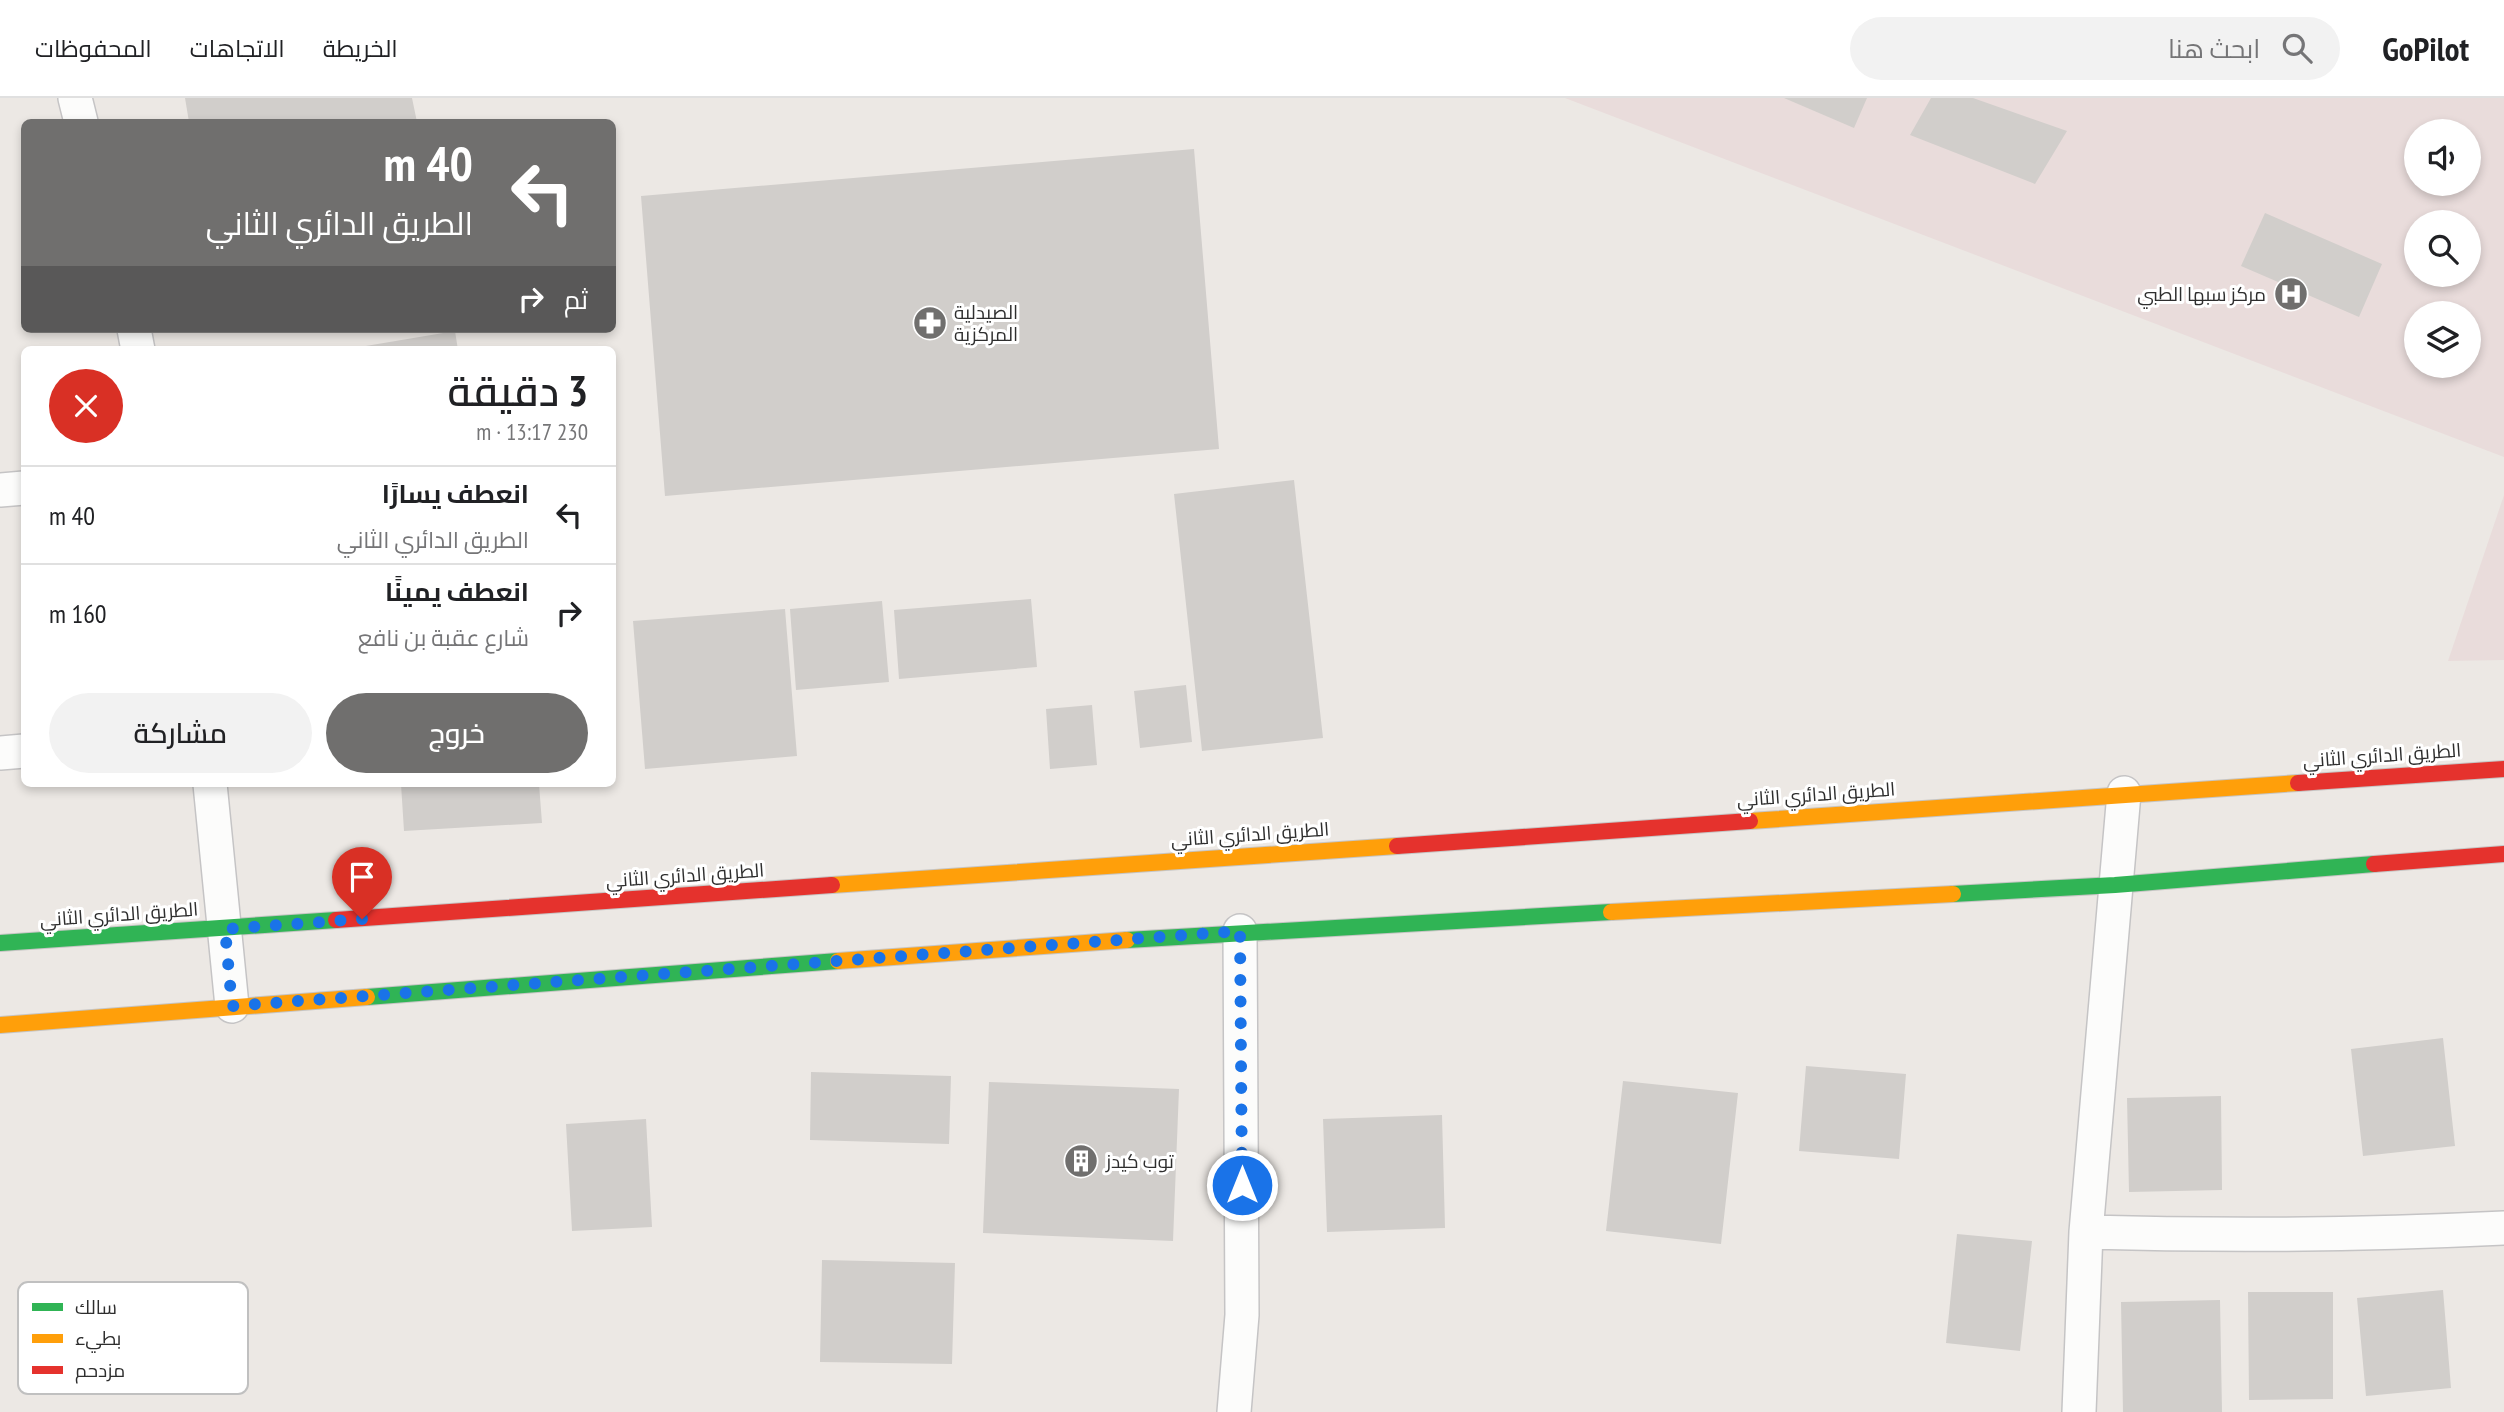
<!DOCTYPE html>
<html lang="ar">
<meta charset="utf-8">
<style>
:root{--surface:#fff;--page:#f2f2f2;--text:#202124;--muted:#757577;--line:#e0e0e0;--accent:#706f6e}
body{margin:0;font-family:"PT Sans Narrow",Cairo,sans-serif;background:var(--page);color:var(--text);direction:rtl;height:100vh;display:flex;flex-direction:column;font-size:26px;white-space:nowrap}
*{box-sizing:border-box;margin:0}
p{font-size:23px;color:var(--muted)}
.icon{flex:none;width:38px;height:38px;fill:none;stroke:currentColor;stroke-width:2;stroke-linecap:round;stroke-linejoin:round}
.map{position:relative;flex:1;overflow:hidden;direction:ltr}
.drawer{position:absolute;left:21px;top:248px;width:595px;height:441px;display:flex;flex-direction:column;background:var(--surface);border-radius:10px;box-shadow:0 4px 10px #0003;direction:rtl}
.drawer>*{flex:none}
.top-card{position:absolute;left:21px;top:21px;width:595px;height:214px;border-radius:10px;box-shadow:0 4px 10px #0003;direction:rtl;background:#706f6e;color:#fff;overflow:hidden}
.controls{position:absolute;left:2404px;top:21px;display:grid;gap:14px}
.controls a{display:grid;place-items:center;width:77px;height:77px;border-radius:50%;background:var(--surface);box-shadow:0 4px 10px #0003;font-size:35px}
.pin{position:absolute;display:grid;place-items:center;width:60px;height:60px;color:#fff;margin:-72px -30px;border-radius:50% 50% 50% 0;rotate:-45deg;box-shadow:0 0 7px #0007}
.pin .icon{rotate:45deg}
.me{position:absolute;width:77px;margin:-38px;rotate:0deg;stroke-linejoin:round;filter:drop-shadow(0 0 5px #0008)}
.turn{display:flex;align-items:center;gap:24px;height:147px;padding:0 28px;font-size:32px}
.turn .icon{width:91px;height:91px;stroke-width:2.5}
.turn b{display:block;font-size:49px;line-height:60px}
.then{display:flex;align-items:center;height:66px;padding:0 28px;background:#0003;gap:14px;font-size:26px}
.round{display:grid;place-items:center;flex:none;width:74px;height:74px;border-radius:37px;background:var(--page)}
.overview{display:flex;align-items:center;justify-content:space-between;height:119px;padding:0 28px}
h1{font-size:42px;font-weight:600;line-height:52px}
.cta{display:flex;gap:14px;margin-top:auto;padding:14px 28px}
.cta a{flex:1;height:80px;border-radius:42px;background:var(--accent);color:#fff;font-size:28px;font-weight:600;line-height:80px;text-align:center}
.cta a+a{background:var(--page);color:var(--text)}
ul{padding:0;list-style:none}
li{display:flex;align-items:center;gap:21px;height:98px;padding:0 28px;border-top:2px solid var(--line)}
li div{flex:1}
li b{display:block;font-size:26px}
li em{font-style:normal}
header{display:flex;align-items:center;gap:42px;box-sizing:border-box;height:98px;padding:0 35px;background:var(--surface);border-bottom:2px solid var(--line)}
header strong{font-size:33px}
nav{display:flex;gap:38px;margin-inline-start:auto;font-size:24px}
.search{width:490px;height:63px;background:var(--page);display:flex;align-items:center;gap:18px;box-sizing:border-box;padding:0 24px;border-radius:38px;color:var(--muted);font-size:26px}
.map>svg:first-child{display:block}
</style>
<header>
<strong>GoPilot</strong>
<div class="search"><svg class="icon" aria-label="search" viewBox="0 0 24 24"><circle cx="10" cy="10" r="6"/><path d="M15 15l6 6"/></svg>ابحث هنا</div>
<nav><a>الخريطة</a><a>الاتجاهات</a><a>المحفوظات</a></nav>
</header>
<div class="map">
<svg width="2504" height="1314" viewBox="0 0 2504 1314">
<rect width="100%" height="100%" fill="#ece8e4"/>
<path fill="#e9dcdb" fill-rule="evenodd" d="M 1565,0 L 2504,0 L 2504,359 ZM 2417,33 L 2469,33 L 2469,86 L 2417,86 ZM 2417,124 L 2469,124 L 2469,177 L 2417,177 ZM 2417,215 L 2469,215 L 2469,268 L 2417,268 Z
M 2504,397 L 2504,562 L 2448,563 Z"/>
<path fill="#d1cecb" d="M 185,0 L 412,0 L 417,24 L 189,24 Z
M 1784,0 L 1867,0 L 1854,30 Z
M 1931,0 L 1973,0 L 2067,33 L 2035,86 L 1910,37 Z
M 1194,51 L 1219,351 L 665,398 L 641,98 Z
M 2265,115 L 2382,166 L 2359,219 L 2241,168 Z
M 455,233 L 458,252 L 348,252 L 348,251 Z
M 1294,382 L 1323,640 L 1202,653 L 1174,396 Z
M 1031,501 L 1037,569 L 899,581 L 894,512 Z
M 882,503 L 889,584 L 796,592 L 790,511 Z
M 785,511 L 797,658 L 645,671 L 633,523 Z
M 1186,587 L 1192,644 L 1140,650 L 1134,593 Z
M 1092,607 L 1097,667 L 1050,671 L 1046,611 Z
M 401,686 L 539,686 L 542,725 L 404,733 Z
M 2443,940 L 2455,1048 L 2363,1058 L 2351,951 Z
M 1806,968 L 1906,976 L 1899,1061 L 1799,1053 Z
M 811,974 L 951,978 L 949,1046 L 810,1042 Z
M 1623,983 L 1738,995 L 1721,1146 L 1606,1133 Z
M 989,984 L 1179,991 L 1173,1143 L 983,1135 Z
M 2221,998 L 2222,1092 L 2129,1094 L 2127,1000 Z
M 1442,1017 L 1445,1130 L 1327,1134 L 1323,1021 Z
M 646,1021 L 652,1129 L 572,1133 L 566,1026 Z
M 1957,1136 L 2032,1143 L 2020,1253 L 1946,1245 Z
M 822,1162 L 955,1165 L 952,1266 L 820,1264 Z
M 2443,1192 L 2451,1290 L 2366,1298 L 2357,1200 Z
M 2248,1194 L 2333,1194 L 2333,1301 L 2249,1302 Z
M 2220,1202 L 2222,1314 L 2123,1314 L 2121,1204 Z"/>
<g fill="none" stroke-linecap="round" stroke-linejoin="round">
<g stroke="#c5c4c5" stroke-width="36">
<path id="street" d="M 75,0 L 81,24
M 134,231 L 138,252
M 0,392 L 24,390
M 0,655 L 24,653
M 210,686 L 232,908
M 2086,1134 C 2226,1138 2364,1137 2504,1130
M 1234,1314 L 1242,1217 L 1240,833
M 2079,1314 L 2086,1134 L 2124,695"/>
</g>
<g stroke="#c6c5c4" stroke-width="18">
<path id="fast" d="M 1953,796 L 2115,787 L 2374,766
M 1127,842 L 1611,814
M 0,845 L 336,822
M 367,899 L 838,863"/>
</g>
<g stroke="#c6c5c4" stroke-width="18">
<path id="slow" d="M 1750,723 L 2298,685
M 832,787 L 1397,748
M 1611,814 L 1953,796
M 838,863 L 1127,842
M 0,927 L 367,899"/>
</g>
<g stroke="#c6c5c4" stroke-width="18">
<path id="jam" d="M 2298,685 L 2504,671
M 1397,748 L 1750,723
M 2374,766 L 2504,756
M 336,822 L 832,787"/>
</g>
<use href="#street" stroke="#fcfcfb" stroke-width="33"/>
<use href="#fast" stroke="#30b455" stroke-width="16"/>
<use href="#slow" stroke="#ff9f0a" stroke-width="16"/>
<use href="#jam" stroke="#e5322d" stroke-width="16"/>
</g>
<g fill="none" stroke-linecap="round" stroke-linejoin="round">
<path stroke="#1a73e8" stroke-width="12" stroke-dasharray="0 21.6" d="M 362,821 L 225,831 L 232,908 L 1240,833 L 1242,1087"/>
</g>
<defs>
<g id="hospital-disc" transform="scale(1.75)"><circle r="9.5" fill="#706f6e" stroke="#fff"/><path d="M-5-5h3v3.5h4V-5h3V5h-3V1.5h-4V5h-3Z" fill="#fff"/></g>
<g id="pharmacy-disc" transform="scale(1.75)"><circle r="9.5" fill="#706f6e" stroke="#fff"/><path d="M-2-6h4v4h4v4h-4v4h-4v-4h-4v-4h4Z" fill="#fff"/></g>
<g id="building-disc" transform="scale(1.75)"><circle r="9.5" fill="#706f6e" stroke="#fff"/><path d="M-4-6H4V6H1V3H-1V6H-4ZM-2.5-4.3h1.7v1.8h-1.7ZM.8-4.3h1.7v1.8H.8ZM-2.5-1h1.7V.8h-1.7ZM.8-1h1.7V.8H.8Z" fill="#fff"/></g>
</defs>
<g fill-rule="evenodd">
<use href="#hospital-disc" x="2291" y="196"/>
<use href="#pharmacy-disc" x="930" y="225"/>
<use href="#building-disc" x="1081" y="1063"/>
</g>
<g text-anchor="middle" stroke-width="6" stroke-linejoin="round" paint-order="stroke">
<g font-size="19" fill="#2e2e2e" stroke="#fff" text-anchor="start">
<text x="2266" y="203" text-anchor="end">مركز سبها الطبي</text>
<text x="954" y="221">الصيدلية<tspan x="954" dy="22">المركزية</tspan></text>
<text x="1106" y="1070">توب كيدز</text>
</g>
<g font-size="19" fill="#2e2e2e" stroke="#fff">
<text transform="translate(2382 657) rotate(-4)" y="7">الطريق الدائري الثاني</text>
<text transform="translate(1816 696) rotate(-4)" y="7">الطريق الدائري الثاني</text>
<text transform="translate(1250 736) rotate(-4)" y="7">الطريق الدائري الثاني</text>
<text transform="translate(685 777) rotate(-4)" y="7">الطريق الدائري الثاني</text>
<text transform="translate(119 816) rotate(-4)" y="7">الطريق الدائري الثاني</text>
</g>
</g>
<rect x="18" y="1184" width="230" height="112" rx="10" fill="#fff" stroke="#c0c0c0" stroke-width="2"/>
<rect x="32" y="1205" width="31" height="8" fill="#30b455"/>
<rect x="32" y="1236" width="31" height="9" fill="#ff9f0a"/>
<rect x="32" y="1268" width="31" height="8" fill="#e5322d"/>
<g font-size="19" fill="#2e2e2e">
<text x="75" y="1216">سالك</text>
<text x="75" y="1247">بطيء</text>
<text x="75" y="1279">مزدحم</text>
</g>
</svg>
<div class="controls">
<a><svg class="icon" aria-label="sound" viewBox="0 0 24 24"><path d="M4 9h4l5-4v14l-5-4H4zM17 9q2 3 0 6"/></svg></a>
<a><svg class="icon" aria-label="search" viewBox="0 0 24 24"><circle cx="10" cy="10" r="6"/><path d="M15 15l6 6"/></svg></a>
<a><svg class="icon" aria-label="layers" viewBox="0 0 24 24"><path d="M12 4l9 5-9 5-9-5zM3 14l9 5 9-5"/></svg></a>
</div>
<div class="pin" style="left:362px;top:821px;background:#d93025"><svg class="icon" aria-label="arrive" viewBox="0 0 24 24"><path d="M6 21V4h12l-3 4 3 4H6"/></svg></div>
<svg class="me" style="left:1242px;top:1087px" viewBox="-20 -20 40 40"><circle r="17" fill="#1a73e8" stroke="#fff" stroke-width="3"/><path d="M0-11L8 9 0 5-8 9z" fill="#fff"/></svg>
<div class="top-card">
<div class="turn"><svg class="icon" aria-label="left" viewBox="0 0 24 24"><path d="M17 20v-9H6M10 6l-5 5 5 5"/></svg><div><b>40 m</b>الطريق الدائري الثاني</div></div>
<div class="then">ثم<svg class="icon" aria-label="right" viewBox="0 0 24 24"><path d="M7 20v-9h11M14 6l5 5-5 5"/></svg></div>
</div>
<section class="drawer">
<div class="overview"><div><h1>3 دقيقة</h1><p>230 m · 13:17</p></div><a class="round" style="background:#d93025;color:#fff"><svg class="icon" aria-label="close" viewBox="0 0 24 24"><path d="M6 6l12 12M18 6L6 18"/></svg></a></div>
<ul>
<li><svg class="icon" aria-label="left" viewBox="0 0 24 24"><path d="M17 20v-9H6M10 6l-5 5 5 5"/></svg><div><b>انعطف يسارًا</b><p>الطريق الدائري الثاني</p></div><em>40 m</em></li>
<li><svg class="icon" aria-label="right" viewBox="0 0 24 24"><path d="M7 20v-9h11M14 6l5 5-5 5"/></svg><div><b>انعطف يمينًا</b><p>شارع عقبة بن نافع</p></div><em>160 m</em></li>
</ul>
<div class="cta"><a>خروج</a><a>مشاركة</a></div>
</section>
</div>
